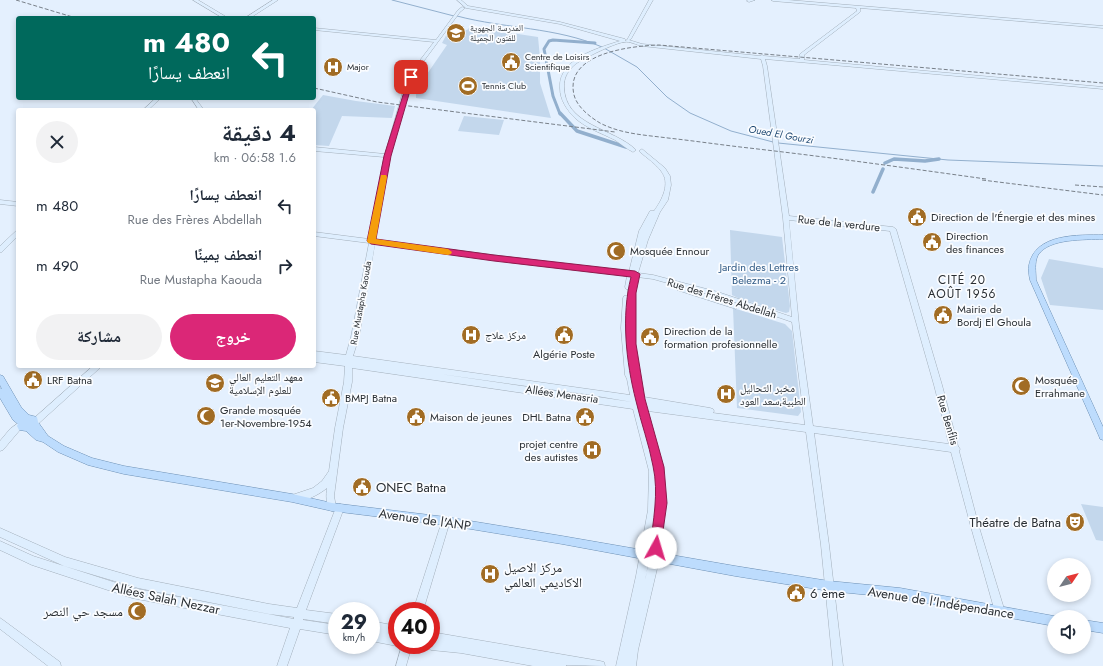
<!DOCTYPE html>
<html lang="ar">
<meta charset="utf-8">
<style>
:root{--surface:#fff;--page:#f2f2f3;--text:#1f2937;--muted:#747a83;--accent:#db2777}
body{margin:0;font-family:Jost,"Noto Naskh Arabic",sans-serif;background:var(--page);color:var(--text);direction:rtl;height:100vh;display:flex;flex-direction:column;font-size:15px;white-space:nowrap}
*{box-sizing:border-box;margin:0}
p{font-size:13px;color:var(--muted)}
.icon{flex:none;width:22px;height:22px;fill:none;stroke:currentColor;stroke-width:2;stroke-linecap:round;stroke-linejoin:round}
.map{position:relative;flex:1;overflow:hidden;direction:ltr}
.sheet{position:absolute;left:16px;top:108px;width:300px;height:260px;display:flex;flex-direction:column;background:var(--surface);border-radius:4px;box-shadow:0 2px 6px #0003;direction:rtl}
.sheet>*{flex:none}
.top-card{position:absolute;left:16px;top:16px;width:300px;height:84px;border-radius:4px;box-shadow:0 2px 6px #0003;direction:rtl;background:#00695c;color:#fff;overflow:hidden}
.needle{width:26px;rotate:55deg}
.controls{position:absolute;left:1047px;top:558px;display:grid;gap:8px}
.controls a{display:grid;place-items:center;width:44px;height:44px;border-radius:50%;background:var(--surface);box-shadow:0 2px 6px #0003;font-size:20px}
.speed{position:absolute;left:328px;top:602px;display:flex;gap:8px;font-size:20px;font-weight:700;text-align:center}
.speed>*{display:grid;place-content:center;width:52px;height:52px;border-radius:50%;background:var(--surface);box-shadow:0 2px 6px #0003;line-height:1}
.speed small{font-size:10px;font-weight:400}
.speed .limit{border:6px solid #d22;background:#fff;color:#111}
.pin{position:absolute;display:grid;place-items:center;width:34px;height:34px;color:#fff;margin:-17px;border-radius:8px;box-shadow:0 2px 6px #0006}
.me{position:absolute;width:44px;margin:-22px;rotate:6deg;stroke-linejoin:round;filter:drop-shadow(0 0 3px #0008)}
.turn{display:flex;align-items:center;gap:14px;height:84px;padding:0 20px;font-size:18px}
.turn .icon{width:52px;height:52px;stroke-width:2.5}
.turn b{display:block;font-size:28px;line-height:34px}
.round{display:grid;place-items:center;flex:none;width:42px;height:42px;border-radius:21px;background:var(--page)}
.headline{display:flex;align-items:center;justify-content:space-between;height:68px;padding:0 20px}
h1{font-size:24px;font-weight:700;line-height:30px}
.primary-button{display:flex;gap:8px;margin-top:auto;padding:8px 20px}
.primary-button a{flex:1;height:46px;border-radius:24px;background:var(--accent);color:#fff;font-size:16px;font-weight:700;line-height:46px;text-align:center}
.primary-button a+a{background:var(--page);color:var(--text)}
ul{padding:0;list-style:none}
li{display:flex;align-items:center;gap:12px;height:60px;padding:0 20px}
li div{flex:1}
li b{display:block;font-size:15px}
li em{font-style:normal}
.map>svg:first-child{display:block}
</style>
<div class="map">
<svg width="1103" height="666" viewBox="0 0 1103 666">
<rect width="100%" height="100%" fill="#e4f0fe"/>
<path fill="#c3d7ec" d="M 470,27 L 538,37 L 540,58 L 540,83 L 551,118 L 416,98 L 416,90 L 447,45 L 442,43 L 450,28 L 467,30 Z
M 323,95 L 356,101 L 395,106 L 392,118 L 342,116 L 329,146 L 314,145 L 314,110 L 311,110 Z
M 464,116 L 504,120 L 499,135 L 458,131 Z
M 730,230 L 782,237 L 790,306 L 789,312 L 786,313 L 740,299 L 732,295 Z
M 1049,259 L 1103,268 L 1103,310 L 1050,305 L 1041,278 Z
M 733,308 L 785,324 L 792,331 L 801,412 L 798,416 L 737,408 Z
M 1081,504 L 1103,507 L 1103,541 L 1096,540 Z"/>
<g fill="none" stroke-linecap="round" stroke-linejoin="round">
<path stroke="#92afcd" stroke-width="1" d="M 392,0 L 454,16
M 457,16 C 506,29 556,27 602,47
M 604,48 L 637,67 L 667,97 L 690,113 L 731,131 L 773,142
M 778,143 L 948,160 L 1103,166"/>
<path stroke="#92afcd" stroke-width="3" d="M 560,114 L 553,96 L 544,49 L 549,41 L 553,40 L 595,43"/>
<path stroke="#92afcd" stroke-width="3.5" d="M 560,113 L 577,131 L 626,147
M 885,163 L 894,159 L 925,161 L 939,159
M 873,192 L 883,169"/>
<g stroke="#a3afbb" stroke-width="1">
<path id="secondary" d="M 193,0 L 198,0 L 228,18 L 223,18 Z
M 273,0 L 278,0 L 250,18 L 245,18 Z
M 457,0 L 461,0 L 468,6 L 560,22 L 625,39 L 625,41 L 627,40 L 649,0 L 653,0 L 631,39 L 629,40 L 642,44 L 760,56 L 762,55 L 764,56 L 800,59 L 800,54 L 857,11 L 856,8 L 773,1 L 771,0 L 788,0 L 1103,26 L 1103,28 L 860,8 L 860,12 L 804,55 L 804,60 L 1103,87 L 1103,89 L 765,59 L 767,66 L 789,216 L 893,227 L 896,229 L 942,385 L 958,446 L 960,449 L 959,451 L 979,527 L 1005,612 L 1003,615 L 1000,617 L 997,615 L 995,612 L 971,527 L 951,452 L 814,433 L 829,545 L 843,666 L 833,666 L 821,545 L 806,432 L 648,411 L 663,467 L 665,503 L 660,556 L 638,650 L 636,666 L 616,666 L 636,576 L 648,510 L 649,471 L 633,409 L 352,368 L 352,382 L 343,428 L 334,496 L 336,507 L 337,505 L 340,504 L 343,505 L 344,508 L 306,610 L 337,614 L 337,624 L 303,619 L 303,620 L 337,625 L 337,635 L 300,629 L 287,666 L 277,666 L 290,628 L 132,598 L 32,565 L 0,550 L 0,541 L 33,556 L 132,588 L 294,619 L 294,617 L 269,614 L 138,588 L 64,566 L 0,537 L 0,528 L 65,557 L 138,578 L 269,604 L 297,608 L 335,510 L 332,511 L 329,510 C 326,503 326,495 327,488 C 320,494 302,504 292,501 L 291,498 L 292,495 L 313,488 L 322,481 L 329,471 L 335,428 L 344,382 L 345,366 L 314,362 L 314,351 L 346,355 L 351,337 L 369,243 L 314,236 L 314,232 L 369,239 L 384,157 L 314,151 L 314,147 L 385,154 L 405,84 L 411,72 L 434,42 L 314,30 L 314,28 L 436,40 L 458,10 L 462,7 L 465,8 L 460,12 L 415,73 L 409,84 L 390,158 L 375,240 L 629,272 L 639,231 L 650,211 L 654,211 C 662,200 671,183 661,171 C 656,164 647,158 640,152 L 639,151 L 642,149 L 665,168 L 670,176 L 671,185 L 668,200 L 660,212 L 648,240 L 638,273 L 653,275 L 718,292 L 792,317 L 783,218 L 763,66 L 761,59 L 642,46 C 637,45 629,41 625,42 C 618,42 595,53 588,57 C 576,62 564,71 564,86 C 564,126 614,128 636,150 L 633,152 C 627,149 621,144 615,140 C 601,133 586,128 575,118 C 567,110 560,100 560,88 C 558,59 598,48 620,41 L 560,24 L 466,8 ZM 789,220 L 890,231 L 934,385 L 949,444 L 813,426 L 799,325 ZM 375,244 L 627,276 L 625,287 L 626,289 L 628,289 L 628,296 L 624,296 L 623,298 L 621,328 L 625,375 L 627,379 L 630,395 L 353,356 L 359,337 ZM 637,277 L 653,279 L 678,286 L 676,288 L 677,290 L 736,309 L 739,306 L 738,304 L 692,290 L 717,296 L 792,322 L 805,425 L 713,413 L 714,411 L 713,409 L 710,408 L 644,397 L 635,344 L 634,293 ZM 440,374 L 585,394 L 632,402 ZM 655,519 L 650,556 L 645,580 L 646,576 Z
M 748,0 L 755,0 L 749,2 L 747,1 Z
M 156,98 L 161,98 L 148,110 L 143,110 Z
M 191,98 L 195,98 L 204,110 L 199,110 Z
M 0,200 L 18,202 L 18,206 L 0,204 Z
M 18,230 L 18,236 L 2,252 L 0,252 L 0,246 L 16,231 Z
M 93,366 L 102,366 L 38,424 L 35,425 L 32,424 L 31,422 L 32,420 Z
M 21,421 L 24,422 L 25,424 L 3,450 L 0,451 L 0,441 L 10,429 Z
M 446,517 L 449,518 L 450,521 L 423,611 L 413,611 L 442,521 L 443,518 Z
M 0,618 L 3,620 L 60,662 L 61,666 L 48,666 L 0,629 Z
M 371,621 L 397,626 L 397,636 L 371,631 Z
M 371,631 L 397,636 L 397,645 L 399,645 L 397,646 L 371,641 Z
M 431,632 L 600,661 L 604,662 L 605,666 L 566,665 L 566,666 L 533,666 L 461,653 L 431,650 L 428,648 L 426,645 L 431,645 Z
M 402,645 L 412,645 L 406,666 L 396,666 Z"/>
</g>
<g stroke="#6d90b5" stroke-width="1">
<path id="primary" d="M 1103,235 L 1103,239 C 1085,240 1049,238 1038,255 C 1034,263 1036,272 1036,280 L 1103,427 L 1103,440 L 1100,439 L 1099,436 L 1030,280 C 1029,275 1028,269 1029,265 C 1035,233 1079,235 1103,235 Z
M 0,375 L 3,376 L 21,407 L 29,415 L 37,417 L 38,422 L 48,436 L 64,446 L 92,458 L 124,466 L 292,494 L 332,503 L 446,517 L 562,536 L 735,566 L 829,581 L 900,588 L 1054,616 L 1056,617 L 1054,617 L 1054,626 L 900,598 L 829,591 L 735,576 L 562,544 L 446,525 L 332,511 L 292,502 L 124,474 L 88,465 L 58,452 L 43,442 L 36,440 L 26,431 L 19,430 L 17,426 L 18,424 L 13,420 L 0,398 L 0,388 L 2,389 L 0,385 Z
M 1084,620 L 1103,623 L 1103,633 L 1084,630 Z"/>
</g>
<use href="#secondary" fill="#deeefe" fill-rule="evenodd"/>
<use href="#primary" fill="#bddcfd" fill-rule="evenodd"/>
<path stroke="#788089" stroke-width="1" stroke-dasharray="4 2" stroke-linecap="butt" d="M 16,0 L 76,18
M 314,88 L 377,102 L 615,132
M 986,179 C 907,168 828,157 749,148 C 722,145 695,141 668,138 C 645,135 621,134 600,123 C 590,117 577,107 574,95 C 564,53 631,46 659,45 L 1103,83
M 982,180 L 1103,195
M 1075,185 L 1103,187"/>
</g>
<path fill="#db2777" stroke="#8e194d" d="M 409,76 L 414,77 L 391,156 L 376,239 L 494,255 L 635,271 L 640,274 L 636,293 L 636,344 L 645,399 L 664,467 L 667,503 L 660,552 L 656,554 L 652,552 L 650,548 C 653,521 659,493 653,466 C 649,444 641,423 636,401 C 626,362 621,316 631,277 L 494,261 L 371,244 L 367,241 L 384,156 Z"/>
<path fill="#f59e0b" d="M 381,175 L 386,175 L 387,177 L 376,239 L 448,249 L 452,252 L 451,254 L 448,255 L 368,243 L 367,241 Z"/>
<defs>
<g id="university-disc" transform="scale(1)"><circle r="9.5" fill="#a16c24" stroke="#fafcff"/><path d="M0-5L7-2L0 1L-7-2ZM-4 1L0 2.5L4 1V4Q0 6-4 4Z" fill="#fff"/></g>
<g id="civic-disc" transform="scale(1)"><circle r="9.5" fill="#a16c24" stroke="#fafcff"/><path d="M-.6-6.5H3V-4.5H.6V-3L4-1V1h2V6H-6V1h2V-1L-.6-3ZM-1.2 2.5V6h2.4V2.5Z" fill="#fff"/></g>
<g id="hospital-disc" transform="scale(1)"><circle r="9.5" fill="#a16c24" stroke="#fafcff"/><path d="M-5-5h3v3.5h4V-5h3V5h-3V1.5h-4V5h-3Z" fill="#fff"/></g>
<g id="stadium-disc" transform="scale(1)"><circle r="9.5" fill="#a16c24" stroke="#fafcff"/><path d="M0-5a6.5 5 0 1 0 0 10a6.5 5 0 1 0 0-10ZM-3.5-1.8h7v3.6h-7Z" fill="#fff"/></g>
<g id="mosque-disc" transform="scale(1)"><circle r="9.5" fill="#a16c24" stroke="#fafcff"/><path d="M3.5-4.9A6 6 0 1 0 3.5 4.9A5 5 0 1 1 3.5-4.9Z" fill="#fff"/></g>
<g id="theatre-disc" transform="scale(1)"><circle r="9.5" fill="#a16c24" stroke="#fafcff"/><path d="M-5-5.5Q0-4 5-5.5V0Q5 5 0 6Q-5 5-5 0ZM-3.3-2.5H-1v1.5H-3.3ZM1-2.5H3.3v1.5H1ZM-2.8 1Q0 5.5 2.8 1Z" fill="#fff"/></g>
</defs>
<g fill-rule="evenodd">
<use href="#university-disc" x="456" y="33"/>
<use href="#civic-disc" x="511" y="62"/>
<use href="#hospital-disc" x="333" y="67"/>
<use href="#stadium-disc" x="468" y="86"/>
<use href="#civic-disc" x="917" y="217"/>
<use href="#civic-disc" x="932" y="242"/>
<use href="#mosque-disc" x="616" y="251"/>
<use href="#civic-disc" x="943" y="315"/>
<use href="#hospital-disc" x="471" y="335"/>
<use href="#civic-disc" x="564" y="335"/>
<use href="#civic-disc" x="650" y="337"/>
<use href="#civic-disc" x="33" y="380"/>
<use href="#university-disc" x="215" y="383"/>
<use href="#mosque-disc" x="1021" y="386"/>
<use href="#hospital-disc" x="726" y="394"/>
<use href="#civic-disc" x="331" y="398"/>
<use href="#mosque-disc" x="206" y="416"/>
<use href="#civic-disc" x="416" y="417"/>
<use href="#civic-disc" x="585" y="417"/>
<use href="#hospital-disc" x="592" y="450"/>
<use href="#civic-disc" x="362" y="487"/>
<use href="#theatre-disc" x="1075" y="522"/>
<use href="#hospital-disc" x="490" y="574"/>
<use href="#civic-disc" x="796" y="593"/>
<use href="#mosque-disc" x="137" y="611"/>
</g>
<g text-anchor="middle" stroke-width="3.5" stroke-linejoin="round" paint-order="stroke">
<g font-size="9" fill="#2a2f34" stroke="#fafcff" text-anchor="start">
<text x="470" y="31">المدرسة الجهوية<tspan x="470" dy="10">للفنون الجميلة</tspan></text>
<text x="525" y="60">Centre de Loisirs<tspan x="525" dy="10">Scientifique</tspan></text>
<text x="347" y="70">Major</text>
<text x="482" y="89">Tennis Club</text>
</g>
<g font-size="9" fill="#2a2f34" stroke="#fafcff">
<text transform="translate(361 303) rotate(-80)" y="3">Rue Mustapha Kaouda</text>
</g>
<g font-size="10" font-style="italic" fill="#1f4973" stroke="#fafcff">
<text transform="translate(781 134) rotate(10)" y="4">Oued El Gourzi</text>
</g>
<g font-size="11" fill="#2a2f34" stroke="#fafcff" text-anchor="start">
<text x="931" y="221">Direction de l'Énergie et des mines</text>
<text x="946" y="240">Direction<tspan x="946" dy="13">des finances</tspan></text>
<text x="630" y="255">Mosquée Ennour</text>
<text x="957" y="313">Mairie de<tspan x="957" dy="13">Bordj El Ghoula</tspan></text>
<text x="664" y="335">Direction de la<tspan x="664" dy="13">formation profesionnelle</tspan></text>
<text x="485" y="339">مركز علاج</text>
<text x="564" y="358" text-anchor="middle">Algérie Poste</text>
<text x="229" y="381">معهد التعليم العالي<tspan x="229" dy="13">للعلوم الإسلامية</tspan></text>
<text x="47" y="384">LRF Batna</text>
<text x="1035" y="384">Mosquée<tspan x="1035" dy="13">Errahmane</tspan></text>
<text x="740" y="392">مخبر التحاليل<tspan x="740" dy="13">الطبية،سعد العود</tspan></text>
<text x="345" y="402">BMPJ Batna</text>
<text x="220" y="414">Grande mosquée<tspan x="220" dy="13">1er-Novembre-1954</tspan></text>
<text x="430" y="421">Maison de jeunes</text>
<text x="571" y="421" text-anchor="end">DHL Batna</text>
<text x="578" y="448" text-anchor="end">projet centre<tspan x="578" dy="13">des autistes</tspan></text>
</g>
<g font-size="11" fill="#2a2f34" stroke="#fafcff">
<text transform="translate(839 223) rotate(6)" y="4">Rue de la verdure</text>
<text transform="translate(722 298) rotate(17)" y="4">Rue des Frères Abdellah</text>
<text transform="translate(562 394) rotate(8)" y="4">Allées Menasria</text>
<text transform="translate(948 420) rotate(74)" y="4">Rue Benflis</text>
</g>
<g font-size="11" fill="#305a85" stroke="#fafcff">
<text x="759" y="271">Jardin des Lettres<tspan x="759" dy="13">Belezma - 2</tspan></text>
</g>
<g font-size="12" letter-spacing="1" fill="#2a2f34" stroke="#fafcff">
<text x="962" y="284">CITÉ 20<tspan x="962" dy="14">AOÛT 1956</tspan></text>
</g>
<g font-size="13" fill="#2a2f34" stroke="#fafcff" text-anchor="start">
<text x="376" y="492">ONEC Batna</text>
<text x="1061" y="527" text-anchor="end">Théatre de Batna</text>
<text x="504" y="572">مركز الاصيل<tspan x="504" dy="15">الاكاديمي العالمي</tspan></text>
<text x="810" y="598">6 ème</text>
<text x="123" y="616" text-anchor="end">مسجد حي النصر</text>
</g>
<g font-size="13" fill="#2a2f34" stroke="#fafcff">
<text transform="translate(425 519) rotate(8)" y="5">Avenue de l'ANP</text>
<text transform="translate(166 598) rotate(12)" y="5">Allées Salah Nezzar</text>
<text transform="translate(941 602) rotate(9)" y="5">Avenue de l'Indépendance</text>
</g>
</g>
</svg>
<div class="controls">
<a><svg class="needle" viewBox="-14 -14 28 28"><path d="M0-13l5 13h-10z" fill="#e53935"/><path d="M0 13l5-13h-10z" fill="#747a83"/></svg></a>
<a><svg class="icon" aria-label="sound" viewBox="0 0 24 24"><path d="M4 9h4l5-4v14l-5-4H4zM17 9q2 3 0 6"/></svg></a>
</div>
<div class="speed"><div>29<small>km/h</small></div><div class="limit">40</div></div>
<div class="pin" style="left:411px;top:77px;background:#d93025"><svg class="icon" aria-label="arrive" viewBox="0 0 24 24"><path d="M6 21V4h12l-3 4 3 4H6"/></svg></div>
<svg class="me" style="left:656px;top:548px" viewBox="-20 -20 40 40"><circle r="19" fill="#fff"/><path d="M0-13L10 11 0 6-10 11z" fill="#db2777"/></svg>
<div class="top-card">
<div class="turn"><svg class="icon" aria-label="left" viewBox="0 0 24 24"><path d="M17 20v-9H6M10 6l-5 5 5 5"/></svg><div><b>480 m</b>انعطف يسارًا</div></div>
</div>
<section class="sheet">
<div class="headline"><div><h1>4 دقيقة</h1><p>1.6 km · 06:58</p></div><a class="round"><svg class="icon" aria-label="close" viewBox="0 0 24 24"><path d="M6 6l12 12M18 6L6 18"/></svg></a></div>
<ul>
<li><svg class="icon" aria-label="left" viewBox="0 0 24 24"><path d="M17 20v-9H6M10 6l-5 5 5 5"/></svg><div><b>انعطف يسارًا</b><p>Rue des Frères Abdellah</p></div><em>480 m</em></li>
<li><svg class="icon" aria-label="right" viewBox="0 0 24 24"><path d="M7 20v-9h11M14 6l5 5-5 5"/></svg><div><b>انعطف يمينًا</b><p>Rue Mustapha Kaouda</p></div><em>490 m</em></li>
</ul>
<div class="primary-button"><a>خروج</a><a>مشاركة</a></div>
</section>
</div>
